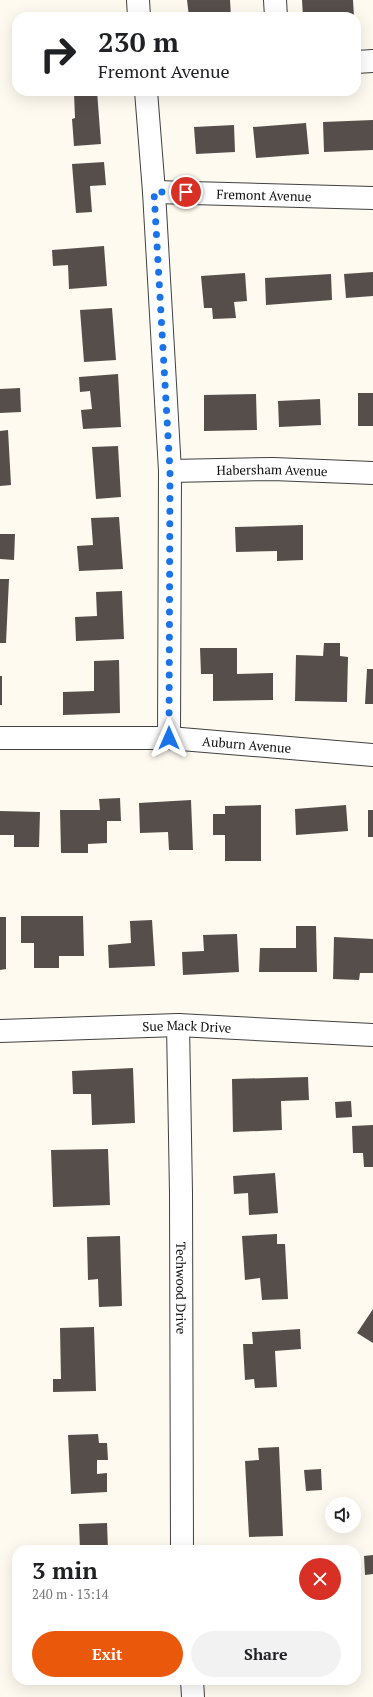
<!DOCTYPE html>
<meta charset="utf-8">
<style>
:root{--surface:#fff;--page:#f2f2f2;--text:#202124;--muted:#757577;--accent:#ea580c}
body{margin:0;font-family:"PT Serif",serif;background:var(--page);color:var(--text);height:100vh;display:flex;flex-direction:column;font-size:15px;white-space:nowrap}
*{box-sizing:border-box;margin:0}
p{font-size:13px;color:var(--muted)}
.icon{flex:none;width:22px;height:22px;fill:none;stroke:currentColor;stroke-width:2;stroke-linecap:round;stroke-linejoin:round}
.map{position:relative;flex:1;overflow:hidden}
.sheet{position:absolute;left:12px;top:1545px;width:349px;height:140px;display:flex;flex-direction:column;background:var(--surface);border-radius:16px;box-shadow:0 4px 16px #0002}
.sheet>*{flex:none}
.guide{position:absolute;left:12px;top:12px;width:349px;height:84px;border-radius:16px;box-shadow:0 4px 16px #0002;background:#fff;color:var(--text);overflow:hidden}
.buttons{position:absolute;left:325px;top:1497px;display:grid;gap:8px}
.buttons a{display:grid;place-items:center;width:36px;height:36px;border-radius:50%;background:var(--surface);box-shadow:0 4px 16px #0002;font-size:20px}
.pin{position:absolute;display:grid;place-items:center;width:34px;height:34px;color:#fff;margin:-17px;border:2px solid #fff;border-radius:50%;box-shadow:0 1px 4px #0007}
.me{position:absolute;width:44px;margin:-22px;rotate:0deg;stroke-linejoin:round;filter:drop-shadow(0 0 3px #0008)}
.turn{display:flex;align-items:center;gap:14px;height:84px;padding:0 20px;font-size:18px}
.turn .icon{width:52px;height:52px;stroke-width:2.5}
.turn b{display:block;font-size:28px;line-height:34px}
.round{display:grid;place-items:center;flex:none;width:42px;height:42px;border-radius:21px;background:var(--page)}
.headline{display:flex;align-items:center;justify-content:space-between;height:68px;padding:0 20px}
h1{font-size:24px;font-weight:700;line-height:30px}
.cta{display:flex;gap:8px;margin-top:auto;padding:8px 20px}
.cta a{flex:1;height:46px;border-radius:24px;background:var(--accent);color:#fff;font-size:16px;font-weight:700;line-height:46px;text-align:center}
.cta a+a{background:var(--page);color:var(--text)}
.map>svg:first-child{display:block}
</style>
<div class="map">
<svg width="373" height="1697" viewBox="0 0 373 1697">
<rect width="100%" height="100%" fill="#fefaef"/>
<path fill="#564e4b" d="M 187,0 L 230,0 L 231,17 L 189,17 Z
M 302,0 L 353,0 L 354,17 L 303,17 Z
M 97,91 L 101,144 L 74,146 L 72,119 L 75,118 L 74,93 Z
M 373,120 L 373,150 L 324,152 L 323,122 Z
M 306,123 L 309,154 L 256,158 L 253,127 Z
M 234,125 L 235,152 L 196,154 L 194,127 Z
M 104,162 L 106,185 L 90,186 L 92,212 L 76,213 L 72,164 Z
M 104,246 L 107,286 L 69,289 L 68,265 L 53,266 L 52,250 Z
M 373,272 L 373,296 L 346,298 L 344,274 Z
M 245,273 L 247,301 L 234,302 L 236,318 L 213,319 L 212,308 L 204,308 L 201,276 Z
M 331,274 L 332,300 L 266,305 L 265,278 Z
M 112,308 L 116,360 L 84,362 L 80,310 Z
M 118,374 L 121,427 L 83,429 L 81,410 L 92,409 L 90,391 L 80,392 L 79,377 Z
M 20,388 L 21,412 L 0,413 L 0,389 Z
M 358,393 L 373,393 L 373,426 L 358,426 Z
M 256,394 L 257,430 L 204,431 L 204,395 Z
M 320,399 L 321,425 L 279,427 L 278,401 Z
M 8,430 L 11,485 L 0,486 L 0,431 Z
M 118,446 L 121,497 L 96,499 L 92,447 Z
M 119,517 L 123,569 L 79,571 L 77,546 L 93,545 L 91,518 Z
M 303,525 L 303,560 L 277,561 L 277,551 L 236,552 L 235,527 Z
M 0,534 L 15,534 L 14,560 L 0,559 Z
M 0,579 L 9,579 L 6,643 L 0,643 Z
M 122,591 L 124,639 L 76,641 L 75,617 L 97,616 L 96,592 Z
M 324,643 L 340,643 L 340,656 L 348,657 L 347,702 L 295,701 L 296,655 L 323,656 Z
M 200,648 L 237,648 L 237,674 L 273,673 L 273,700 L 213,701 L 213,674 L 201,674 Z
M 119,660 L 120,713 L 63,715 L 63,692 L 94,691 L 94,661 Z
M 367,669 L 373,669 L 373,704 L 365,704 Z
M 0,676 L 2,676 L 2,705 L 0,705 Z
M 120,798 L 121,821 L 107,821 L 107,843 L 88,844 L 88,853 L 61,853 L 60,810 L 100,810 L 99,799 Z
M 191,800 L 193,850 L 169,850 L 168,832 L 140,833 L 139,803 Z
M 261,805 L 261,861 L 225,861 L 225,835 L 213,835 L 213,814 L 225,814 L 225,806 Z
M 346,805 L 348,831 L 296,835 L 295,809 Z
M 368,810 L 373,810 L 373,837 L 368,837 Z
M 0,811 L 40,812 L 39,847 L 14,847 L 14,835 L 0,835 Z
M 21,916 L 83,916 L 84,956 L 59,956 L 59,968 L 34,968 L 34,943 L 21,943 Z
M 0,917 L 6,917 L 6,969 L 0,970 Z
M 152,920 L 155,966 L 109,968 L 108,945 L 131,943 L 130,921 Z
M 296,926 L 316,926 L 317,972 L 259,972 L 260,948 L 296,948 Z
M 237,934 L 239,972 L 183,975 L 182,952 L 204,951 L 203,935 Z
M 334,937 L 373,939 L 373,973 L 360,973 L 359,980 L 333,979 Z
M 133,1068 L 135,1123 L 92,1125 L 91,1094 L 73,1094 L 72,1071 Z
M 308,1077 L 309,1100 L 281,1101 L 282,1130 L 233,1132 L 232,1079 Z
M 351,1101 L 352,1117 L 336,1118 L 335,1102 Z
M 373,1125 L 373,1167 L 364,1167 L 363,1153 L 353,1153 L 352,1126 Z
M 108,1149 L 110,1205 L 53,1207 L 51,1150 Z
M 275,1173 L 278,1213 L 249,1215 L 248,1193 L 234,1194 L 233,1176 Z
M 277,1234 L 277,1244 L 285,1244 L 288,1299 L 262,1300 L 260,1278 L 245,1280 L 242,1236 Z
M 120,1236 L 122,1306 L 99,1307 L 98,1279 L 88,1280 L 87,1237 Z
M 373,1309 L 373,1343 L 357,1333 Z
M 94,1327 L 96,1391 L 53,1392 L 53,1379 L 61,1379 L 60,1328 Z
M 300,1329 L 301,1349 L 275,1351 L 277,1387 L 255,1388 L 254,1379 L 245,1380 L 243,1344 L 253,1344 L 252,1332 Z
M 98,1434 L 99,1443 L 107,1443 L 108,1460 L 97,1460 L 97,1474 L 107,1473 L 107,1492 L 71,1494 L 68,1435 Z
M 279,1447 L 283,1536 L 249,1537 L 245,1461 L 259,1460 L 258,1448 Z
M 321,1469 L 322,1490 L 306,1491 L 304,1470 Z
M 107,1523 L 108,1550 L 80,1550 L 79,1524 Z
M 373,1555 L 373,1574 L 365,1575 L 364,1556 Z
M 64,1680 L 97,1680 L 98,1682 L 65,1685 Z"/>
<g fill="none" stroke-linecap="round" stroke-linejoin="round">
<g stroke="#414141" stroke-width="24">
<g id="minor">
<path d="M 138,0 L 139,17"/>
<path d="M 275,0 L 276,17"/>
<path d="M 356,62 L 373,61"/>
<path d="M 146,91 L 154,192 L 170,471 L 169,738"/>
<path id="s1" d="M 154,192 L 373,198"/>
<path id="s2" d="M 170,471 L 273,469 L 373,473"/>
<path id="s3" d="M 0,738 L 169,738 L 373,755"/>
<path id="s4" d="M 178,1025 L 181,1193 L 182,1550"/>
<path id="s5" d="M 0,1031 L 178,1025 L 373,1035"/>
<path d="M 192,1680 L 193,1697"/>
</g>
</g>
<use href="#minor" stroke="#fff" stroke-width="22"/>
</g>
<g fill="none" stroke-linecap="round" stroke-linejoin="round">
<path stroke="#1a73e8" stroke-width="7" stroke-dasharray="0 12.6" d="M 169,738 L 170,471 L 154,192 L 186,192"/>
</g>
<g text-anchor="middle" stroke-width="4" stroke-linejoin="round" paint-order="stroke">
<g font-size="13" fill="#0e0e0e" stroke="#fff">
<text dy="5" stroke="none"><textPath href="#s1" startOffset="110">Fremont Avenue</textPath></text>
<text dy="5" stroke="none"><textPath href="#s2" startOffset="102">Habersham Avenue</textPath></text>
<text dy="5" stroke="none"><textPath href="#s3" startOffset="247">Auburn Avenue</textPath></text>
<text dy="5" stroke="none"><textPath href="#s5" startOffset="187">Sue Mack Drive</textPath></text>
<text dy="5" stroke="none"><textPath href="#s4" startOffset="263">Techwood Drive</textPath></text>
</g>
</g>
</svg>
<div class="buttons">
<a><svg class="icon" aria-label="sound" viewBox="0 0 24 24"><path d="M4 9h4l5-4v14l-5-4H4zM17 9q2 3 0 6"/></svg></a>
</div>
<div class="pin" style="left:186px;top:192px;background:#d93025"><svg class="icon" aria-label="arrive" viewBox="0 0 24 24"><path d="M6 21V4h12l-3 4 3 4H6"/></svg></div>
<svg class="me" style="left:169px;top:738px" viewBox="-20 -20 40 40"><path d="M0-17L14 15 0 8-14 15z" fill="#1a73e8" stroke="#fff" stroke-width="4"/></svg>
<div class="guide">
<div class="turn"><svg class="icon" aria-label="right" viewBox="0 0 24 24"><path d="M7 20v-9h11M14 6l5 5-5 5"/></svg><div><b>230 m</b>Fremont Avenue</div></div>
</div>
<section class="sheet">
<div class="headline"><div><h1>3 min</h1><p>240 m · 13:14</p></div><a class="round" style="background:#d93025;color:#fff"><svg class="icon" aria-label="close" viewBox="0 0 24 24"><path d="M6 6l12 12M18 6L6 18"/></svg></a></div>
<div class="cta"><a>Exit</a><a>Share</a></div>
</section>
</div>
